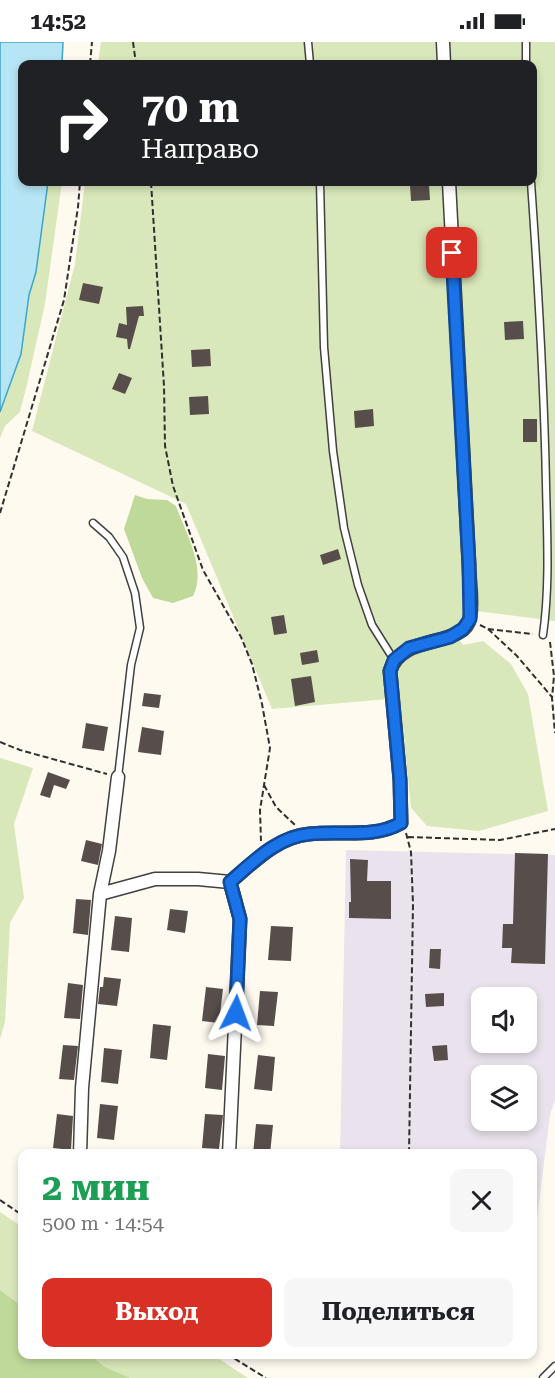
<!DOCTYPE html>
<html lang="ru">
<meta charset="utf-8">
<style>
:root{--surface:#fff;--page:#f6f6f6;--text:#202124;--muted:#757577;--accent:#d93025}
body{margin:0;font-family:"Roboto Serif",serif;background:var(--page);color:var(--text);height:100vh;display:flex;flex-direction:column;font-size:22px;white-space:nowrap}
*{box-sizing:border-box;margin:0}
p{font-size:20px;color:var(--muted)}
.icon{flex:none;width:33px;height:33px;fill:none;stroke:currentColor;stroke-width:2;stroke-linecap:round;stroke-linejoin:round}
.map{position:relative;flex:1;overflow:hidden}
.drawer{position:absolute;left:18px;top:1107px;width:519px;height:210px;display:flex;flex-direction:column;background:var(--surface);border-radius:12px;box-shadow:0 3px 9px #0003}
.drawer>*{flex:none}
.top-card{position:absolute;left:18px;top:18px;width:519px;height:126px;border-radius:12px;box-shadow:0 3px 9px #0003;background:#202124;color:#fff;overflow:hidden}
.buttons{position:absolute;left:471px;top:945px;display:grid;gap:12px}
.buttons a{display:grid;place-items:center;width:66px;height:66px;border-radius:12px;background:var(--surface);box-shadow:0 3px 9px #0003;font-size:30px}
.pin{position:absolute;display:grid;place-items:center;width:51px;height:51px;color:#fff;margin:-26px;border-radius:12px;box-shadow:0 3px 9px #0006}
.me{position:absolute;width:66px;margin:-33px;rotate:3deg;stroke-linejoin:round;filter:drop-shadow(0 0 4px #0008)}
.turn{display:flex;align-items:center;gap:21px;height:126px;padding:0 24px;font-size:27px}
.turn .icon{width:78px;height:78px;stroke-width:2.5}
.turn b{display:block;font-size:42px;line-height:51px}
.round{display:grid;place-items:center;flex:none;width:63px;height:63px;border-radius:12px;background:var(--page)}
.overview{display:flex;align-items:center;justify-content:space-between;height:102px;padding:0 24px}
h1{font-size:36px;font-weight:700;line-height:45px;color:#1e9e55}
.cta{display:flex;gap:12px;margin-top:auto;padding:12px 24px}
.cta a{flex:1;height:69px;border-radius:12px;background:var(--accent);color:#fff;font-size:24px;font-weight:700;line-height:69px;text-align:center}
.cta a+a{background:var(--page);color:var(--text)}
.status{display:flex;justify-content:space-between;align-items:center;height:42px;padding:0 30px;background:var(--surface);direction:ltr}
.status svg{height:16px;fill:currentColor}
.map>svg:first-child{display:block}
</style>
<div class="status"><b>14:52</b><svg viewBox="0 0 49 12"><path d="M0 12V9h3v3zM5 12V6h3v6zM10 12V3h3v9zM15 12V0h3v12zM26 1h20v11H26zM47 4h2v5h-2z"/></svg></div>
<div class="map">
<svg width="555" height="1336" viewBox="0 0 555 1336">
<rect width="100%" height="100%" fill="#fffaf0"/>
<path fill="#eae3ed" fill-rule="evenodd" d="M 346,808 L 555,813 L 555,1058 L 550,1073 L 533,1207 L 532,1112 L 340,1112 ZM 482,956 L 526,956 L 526,1000 L 482,1000 ZM 482,1034 L 526,1034 L 526,1078 L 482,1078 Z"/>
<path fill="#d9e8ba" d="M 101,0 L 555,0 L 555,579 L 468,568 L 453,588 L 463,603 L 483,599 L 511,622 L 528,652 L 548,769 L 479,789 L 427,784 L 411,766 L 400,656 L 272,667 L 186,462 L 32,389 L 75,222 L 85,140 L 532,140 L 532,22 L 98,22 Z
M 48,140 L 62,140 L 45,262 L 28,338 L 20,370 L 5,384 L 0,396 L 0,370 L 21,312 L 29,253 L 36,230 Z
M 0,716 L 33,726 L 14,782 L 24,856 L 10,881 L 5,980 L 0,997 Z
M 0,1170 L 22,1185 L 22,1264 L 0,1248 Z
M 90,1313 L 213,1313 L 248,1336 L 131,1336 L 105,1325 Z"/>
<path fill="#bfd99a" d="M 135,453 L 147,457 L 167,458 L 176,464 C 186,491 207,527 193,554 L 173,561 L 153,556 L 142,536 L 124,487 Z
M 0,1248 L 22,1264 L 22,1312 L 90,1313 L 105,1325 L 131,1336 L 0,1336 Z"/>
<path fill="#b6e6f5" stroke="#3fa5ca" stroke-width="1.5" d="M 0,0 L 63,0 L 62,22 L 22,22 L 22,140 L 48,140 L 36,230 L 29,253 L 21,312 L 0,370 Z"/>
<path fill="#574e4b" d="M 429,142 L 430,158 L 411,159 L 410,143 Z
M 83,241 L 103,245 L 99,262 L 79,258 Z
M 143,264 L 144,274 L 139,274 L 130,307 L 128,307 L 127,297 L 116,295 L 119,281 L 127,283 L 126,265 Z
M 523,279 L 524,297 L 505,298 L 504,280 Z
M 210,307 L 211,324 L 192,325 L 191,308 Z
M 119,331 L 132,336 L 125,352 L 112,347 Z
M 208,354 L 209,372 L 190,373 L 189,355 Z
M 373,367 L 374,384 L 355,386 L 354,369 Z
M 523,377 L 537,377 L 537,400 L 523,400 Z
M 338,507 L 341,517 L 323,523 L 320,513 Z
M 284,573 L 287,591 L 274,593 L 271,575 Z
M 317,608 L 319,620 L 302,623 L 300,611 Z
M 311,634 L 315,660 L 295,664 L 291,637 Z
M 144,651 L 161,653 L 159,666 L 142,664 Z
M 86,681 L 108,685 L 104,709 L 82,706 Z
M 142,685 L 164,689 L 161,713 L 138,710 Z
M 48,730 L 70,738 L 66,747 L 54,743 L 50,756 L 40,753 Z
M 86,798 L 102,802 L 98,823 L 81,819 Z
M 515,811 L 548,812 L 545,922 L 511,921 L 512,906 L 502,906 L 503,882 L 513,882 Z
M 350,817 L 368,818 L 367,839 L 391,839 L 391,877 L 349,876 L 349,860 L 351,860 Z
M 76,857 L 91,858 L 88,893 L 73,891 Z
M 170,867 L 188,869 L 185,891 L 167,888 Z
M 115,874 L 132,876 L 129,910 L 111,908 Z
M 271,884 L 293,885 L 291,919 L 268,918 Z
M 430,907 L 441,907 L 440,927 L 429,926 Z
M 104,935 L 121,937 L 117,964 L 98,962 L 100,945 L 103,945 Z
M 68,941 L 83,943 L 80,977 L 64,976 Z
M 206,945 L 223,947 L 219,981 L 202,979 Z
M 260,949 L 278,950 L 274,984 L 257,983 Z
M 444,951 L 444,964 L 426,965 L 425,952 Z
M 153,982 L 171,984 L 167,1018 L 150,1016 Z
M 63,1003 L 78,1004 L 74,1038 L 59,1037 Z
M 447,1003 L 448,1018 L 434,1019 L 432,1004 Z
M 104,1006 L 122,1008 L 118,1042 L 101,1040 Z
M 208,1012 L 225,1014 L 222,1048 L 205,1046 Z
M 258,1013 L 275,1015 L 272,1049 L 254,1047 Z
M 100,1062 L 118,1064 L 114,1098 L 97,1096 Z
M 57,1072 L 73,1074 L 71,1108 L 53,1106 Z
M 205,1072 L 223,1073 L 219,1107 L 202,1106 Z
M 256,1082 L 273,1083 L 270,1112 L 253,1112 Z"/>
<g fill="none" stroke-linecap="round" stroke-linejoin="round">
<g stroke="#414141" stroke-width="9">
<path id="lane" d="M 308,0 L 310,22
M 526,0 L 526,22
M 320,140 L 324,305 L 333,409 L 344,486 L 358,543 L 372,583 L 394,618
M 531,140 C 538,240 544,341 546,442 C 547,491 550,543 543,593
M 93,481 L 109,495 L 123,515 L 135,551 L 140,586 L 131,623 L 118,735
M 543,1336 L 555,1324"/>
</g>
<g stroke="#414141" stroke-width="15">
<path id="street" d="M 443,0 L 444,22
M 100,852 L 109,809 L 118,735
M 80,1112 L 82,1046 L 100,852 L 155,837 L 198,837 L 230,840 C 254,820 277,795 309,792 C 340,788 373,797 401,781 L 400,738 L 390,629 C 402,590 465,607 470,575 C 473,558 469,539 469,523 L 449,140
M 229,1112 L 240,877 L 230,840"/>
</g>
<path stroke="#303030" stroke-width="2" stroke-dasharray="6 3" stroke-linecap="butt" d="M 133,0 L 136,22
M 90,22 L 92,0
M 151,140 L 164,344 L 165,404 L 173,444 L 203,528 L 241,595 L 252,622 L 262,662 L 270,706 L 260,768 L 261,799
M 0,471 L 64,258 L 78,165 L 80,140
M 480,583 L 488,587 L 533,592
M 488,587 L 517,614 L 552,655
M 550,600 L 554,634 L 552,656 L 555,691
M 0,700 L 20,708 L 107,732
M 264,743 L 276,765 L 295,783
M 406,791 L 411,810 L 413,862 L 409,1112
M 408,795 L 500,798 L 555,787
M 0,1158 L 22,1173
M 227,1312 L 266,1336"/>
<use href="#lane" stroke="#fff" stroke-width="6"/>
<use href="#street" stroke="#fff" stroke-width="12"/>
</g>
<g fill="none" stroke-linecap="round" stroke-linejoin="round">
<g stroke="#114b97" stroke-width="15">
<path id="route" d="M 236,971 L 240,877 L 230,840 C 253,820 277,795 309,792 C 340,788 373,797 401,781 L 400,738 L 390,629 L 394,618 L 409,606 L 450,595 L 463,587 L 470,577 L 469,523 L 452,211"/>
</g>
<use href="#route" stroke="#1a73e8" stroke-width="10"/>
</g>
</svg>
<div class="buttons">
<a><svg class="icon" aria-label="sound" viewBox="0 0 24 24"><path d="M4 9h4l5-4v14l-5-4H4zM17 9q2 3 0 6"/></svg></a>
<a><svg class="icon" aria-label="layers" viewBox="0 0 24 24"><path d="M12 4l9 5-9 5-9-5zM3 14l9 5 9-5"/></svg></a>
</div>
<div class="pin" style="left:452px;top:211px;background:#d93025"><svg class="icon" aria-label="arrive" viewBox="0 0 24 24"><path d="M6 21V4h12l-3 4 3 4H6"/></svg></div>
<svg class="me" style="left:236px;top:971px" viewBox="-20 -20 40 40"><path d="M0-17L14 15 0 8-14 15z" fill="#1a73e8" stroke="#fff" stroke-width="4"/></svg>
<div class="top-card">
<div class="turn"><svg class="icon" aria-label="right" viewBox="0 0 24 24"><path d="M7 20v-9h11M14 6l5 5-5 5"/></svg><div><b>70 m</b>Направо</div></div>
</div>
<section class="drawer">
<div class="overview"><div><h1>2 мин</h1><p>500 m · 14:54</p></div><a class="round"><svg class="icon" aria-label="close" viewBox="0 0 24 24"><path d="M6 6l12 12M18 6L6 18"/></svg></a></div>
<div class="cta"><a>Выход</a><a>Поделиться</a></div>
</section>
</div>
